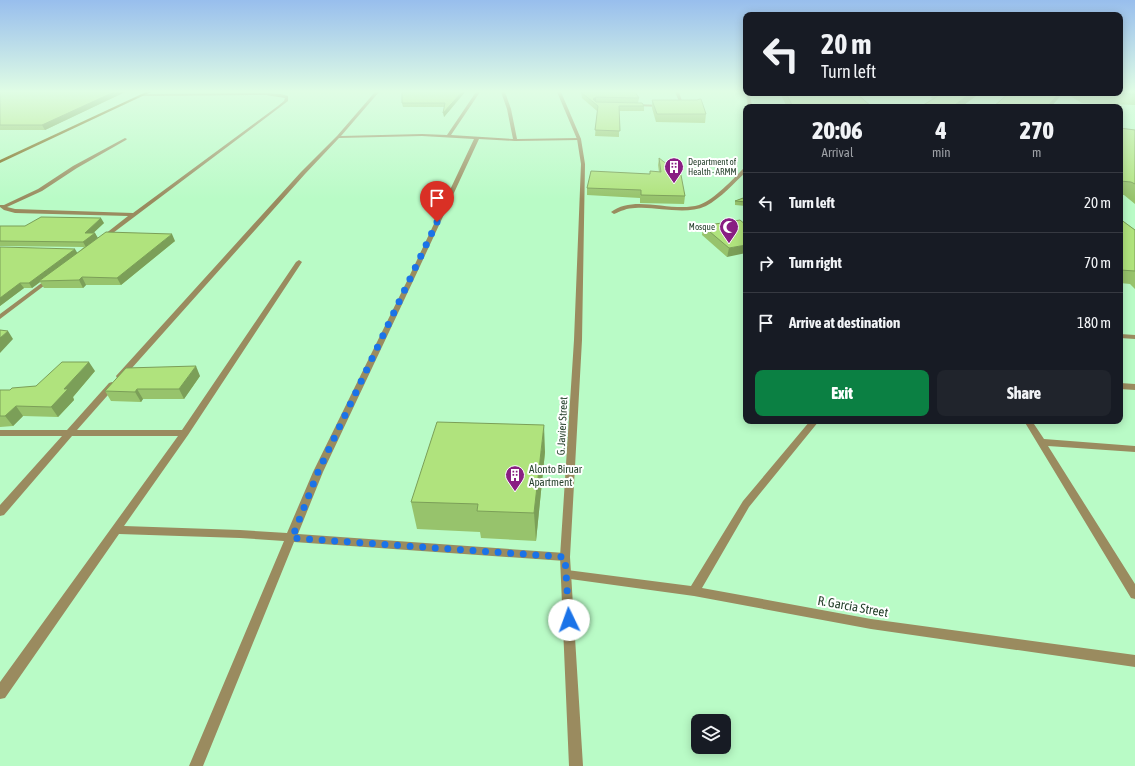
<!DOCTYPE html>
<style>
:root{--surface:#171b24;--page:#20242c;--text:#f1f3f6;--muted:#9ea1a6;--line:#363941;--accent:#0b8043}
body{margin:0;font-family:"Asap Condensed",sans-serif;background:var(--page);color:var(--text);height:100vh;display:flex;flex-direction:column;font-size:15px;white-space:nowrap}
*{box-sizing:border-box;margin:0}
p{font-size:13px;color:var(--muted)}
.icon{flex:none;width:22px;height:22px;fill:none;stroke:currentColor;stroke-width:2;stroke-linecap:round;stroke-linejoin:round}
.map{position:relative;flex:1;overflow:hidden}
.drawer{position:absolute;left:743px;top:104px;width:380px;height:320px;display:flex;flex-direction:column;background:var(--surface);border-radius:8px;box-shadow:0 2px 10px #0003}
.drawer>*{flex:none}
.guide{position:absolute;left:743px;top:12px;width:380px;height:84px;border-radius:8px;box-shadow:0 2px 10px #0003;background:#171b24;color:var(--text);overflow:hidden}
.controls{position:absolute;left:691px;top:714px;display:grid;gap:8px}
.controls a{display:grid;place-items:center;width:40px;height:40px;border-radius:8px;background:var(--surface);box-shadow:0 2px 10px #0003;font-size:20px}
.pin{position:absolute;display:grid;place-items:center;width:34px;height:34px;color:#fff;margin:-41px -17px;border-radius:50% 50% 50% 0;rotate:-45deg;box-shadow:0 0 4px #0007}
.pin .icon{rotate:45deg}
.me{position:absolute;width:44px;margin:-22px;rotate:357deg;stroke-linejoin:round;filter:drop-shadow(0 0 3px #0008)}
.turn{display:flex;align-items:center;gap:14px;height:84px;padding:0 12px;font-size:18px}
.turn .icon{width:52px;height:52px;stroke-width:2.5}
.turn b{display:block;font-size:28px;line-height:34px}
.eta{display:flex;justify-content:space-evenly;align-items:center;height:68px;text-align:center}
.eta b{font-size:24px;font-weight:800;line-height:28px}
.button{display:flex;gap:8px;margin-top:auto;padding:8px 12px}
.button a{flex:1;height:46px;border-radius:8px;background:var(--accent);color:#fff;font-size:16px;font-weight:800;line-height:46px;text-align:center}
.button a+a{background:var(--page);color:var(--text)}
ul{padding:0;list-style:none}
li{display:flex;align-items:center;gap:12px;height:60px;padding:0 12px;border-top:1px solid var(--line)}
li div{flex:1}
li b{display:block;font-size:15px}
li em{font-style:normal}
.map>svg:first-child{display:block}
</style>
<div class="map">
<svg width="1135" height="766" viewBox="0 0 1135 766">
<rect width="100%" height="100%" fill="#b9fbc6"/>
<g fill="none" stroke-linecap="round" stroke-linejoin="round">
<path fill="#9a8b5f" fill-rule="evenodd" d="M 375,92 L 379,92 L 341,136 L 422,134 L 447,135 L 476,92 L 480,92 L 451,135 L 513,139 L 507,109 L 501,92 L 505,92 L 511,109 L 517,139 L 579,138 L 581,139 L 579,140 L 515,141 L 479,139 L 414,279 L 323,472 L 298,534 L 565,553 L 569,554 L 570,557 L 569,560 L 565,561 L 294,542 L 203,766 L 189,766 L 284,541 L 240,538 L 119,534 L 5,698 L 0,699 L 0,682 L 178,436 L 72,436 L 4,515 L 0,516 L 0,505 L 62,436 L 0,436 L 0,430 L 67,430 L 109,383 L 112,382 L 116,385 L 115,387 L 77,430 L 182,430 L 296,262 L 299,260 L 302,262 L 188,435 L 124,526 L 240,530 L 287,533 L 313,472 L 408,279 L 474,139 L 422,136 L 339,138 L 305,174 L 123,378 L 117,378 L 116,376 L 301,172 L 337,136 Z
M 675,92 L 679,92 L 684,107 L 681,106 Z
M 266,93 L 281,94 L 288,96 L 288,101 L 105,239 L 100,238 L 128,216 L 15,213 L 4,210 L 0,207 L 0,205 L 4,205 L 38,189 L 73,166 L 125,138 L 127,139 L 126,140 L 77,168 L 42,191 L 7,207 L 15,209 L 133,213 L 278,106 L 284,101 L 285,98 L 266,95 L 143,96 L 142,94 Z
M 746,93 L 750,93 L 752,107 L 748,107 Z
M 635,104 L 663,105 L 665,106 L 663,107 L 634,106 Z
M 744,168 L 746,168 L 746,172 C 734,183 721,198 706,206 C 684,216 658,206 635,208 C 627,208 621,211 614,214 L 611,212 C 634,194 672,213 699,205 C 715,199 732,180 744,168 Z
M 51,276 L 54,278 L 53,279 L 0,319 L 0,314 Z
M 1120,334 L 1135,335 L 1135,339 L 1120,338 Z
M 1120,383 L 1135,384 L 1135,390 L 1120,389 Z
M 810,421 L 819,421 L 749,507 L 702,588 L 871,619 L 1135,655 L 1135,667 L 871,629 L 694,596 L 563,578 L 562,575 L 563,572 L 567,570 L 691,586 L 743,501 Z
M 1024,421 L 1032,421 L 1044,439 L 1135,446 L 1135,452 L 1048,446 L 1135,584 L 1135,599 L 1131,598 Z"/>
<path fill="#9a8b5f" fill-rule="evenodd" d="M 557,92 L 561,92 L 581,139 L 585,164 L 582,340 L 570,557 L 583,766 L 569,766 L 560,557 L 574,340 L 581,164 L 577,139 Z"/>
<path fill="#755d0b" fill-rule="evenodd" d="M 146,92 L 151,92 L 0,163 L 0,160 Z"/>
</g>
<path fill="#97c36c" d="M 0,92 L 125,92 L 45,130 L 0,130 Z
M 465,92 L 444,117 L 444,107 L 403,107 L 402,103 Z
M 581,92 L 635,92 L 639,98 L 638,103 L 644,106 L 644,111 L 619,111 L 619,137 L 595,136 L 597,111 L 582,98 Z
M 1135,92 L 1135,105 L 1082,103 L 1065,93 L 1120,93 Z
M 782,93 L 856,93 L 872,107 L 787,107 L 781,95 Z
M 933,93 L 980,93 L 961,107 L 920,107 L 934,99 L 931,98 Z
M 652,100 L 706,114 L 705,123 L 656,122 L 652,108 Z
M 1120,128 L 1135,130 L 1135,204 L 1124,195 L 1120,195 Z
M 659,158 L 685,196 L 684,204 L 640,203 L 640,198 L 587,195 L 587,188 L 659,172 L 658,165 Z
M 746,197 L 746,206 L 735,205 L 735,201 Z
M 1120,219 L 1135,230 L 1135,289 L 1130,284 L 1120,283 Z
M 740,220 L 727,257 L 702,235 L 703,226 Z
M 104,223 L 93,233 L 95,233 L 97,238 L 175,241 L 121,285 L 86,285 L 83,288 L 44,288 L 40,282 L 32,288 L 24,288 L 0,306 L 0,247 L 77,253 L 84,247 L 0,246 L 0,226 L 25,226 Z
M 95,371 L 73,397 L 74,400 L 58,417 L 23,416 L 13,426 L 0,427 L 0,390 L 10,390 L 36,386 Z
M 200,376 L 184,399 L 143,399 L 141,402 L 111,401 L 105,391 Z
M 545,452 L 536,541 L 481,538 L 480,532 L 417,529 L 411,502 Z"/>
<path fill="#7b9f58" d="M 114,92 L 125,92 L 45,130 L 42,125 Z
M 462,92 L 465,92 L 444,117 L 443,113 Z
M 971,93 L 980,93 L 961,107 L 952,107 Z
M 1059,93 L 1063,93 L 1051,107 L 1047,107 Z
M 596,97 L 596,102 L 593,99 Z
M 101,218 L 104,223 L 88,238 L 85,233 Z
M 95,233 L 98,238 L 86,247 L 83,242 Z
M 172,234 L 175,241 L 121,285 L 117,278 Z
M 746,245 L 746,253 L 727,257 L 729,248 Z
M 75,249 L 78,254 L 39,281 L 40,282 L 32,288 L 29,283 Z
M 82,277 L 86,285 L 83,288 L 79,280 Z
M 20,283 L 24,288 L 0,306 L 0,298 Z
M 8,331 L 13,339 L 0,353 L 0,338 Z
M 89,362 L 95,371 L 73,397 L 74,400 L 58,417 L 51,407 L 64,389 Z
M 196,366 L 200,376 L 184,399 L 179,389 Z
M 137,389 L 143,399 L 141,402 L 135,392 Z
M 16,406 L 23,416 L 13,426 L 5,416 Z
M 544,425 L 545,452 L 536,541 L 534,513 Z"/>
<path fill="#b0e37d" stroke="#7b9f58" d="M 0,92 L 114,92 L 42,125 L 0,125 Z
M 402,92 L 462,92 L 443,113 L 445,103 L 402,103 Z
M 581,92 L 635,92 L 639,98 L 596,97 L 593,99 L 596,102 L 642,103 L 644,106 L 619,106 L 620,131 L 595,130 L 598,106 L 582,93 Z
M 1120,92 L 1135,92 L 1135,94 L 1110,93 L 1120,93 Z
M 786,93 L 856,93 L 872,107 L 793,107 Z
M 943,93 L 971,93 L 952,107 L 920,107 Z
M 1009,93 L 1059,93 L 1047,107 L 993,107 Z
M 700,99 L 701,99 L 706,114 L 657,114 L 652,100 L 697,100 Z
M 1120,128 L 1135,130 L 1135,184 L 1131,182 L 1120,181 Z
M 659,158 L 681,175 L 685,196 L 641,195 L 641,190 L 587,188 L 591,171 L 650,174 L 650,171 L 661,172 Z
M 746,197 L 746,202 L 735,201 Z
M 41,217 L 101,218 L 85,233 L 95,233 L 83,242 L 0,241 L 0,226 L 25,226 Z
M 1120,219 L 1135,230 L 1135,271 L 1120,270 Z
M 740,220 L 746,225 L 746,245 L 729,248 L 703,226 Z
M 106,232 L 172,234 L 117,278 L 82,277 L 79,280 L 39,281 Z
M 0,247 L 75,249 L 29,283 L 20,283 L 0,298 Z
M 0,330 L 8,331 L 0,338 Z
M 62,362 L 89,362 L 64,389 L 68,389 L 51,407 L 16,406 L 5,416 L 0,416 L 0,390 L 10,390 L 12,388 L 36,386 Z
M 196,366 L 179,389 L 137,389 L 135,392 L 105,391 L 126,368 Z
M 437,422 L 544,425 L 534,513 L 477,511 L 478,504 L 411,502 Z"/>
<linearGradient id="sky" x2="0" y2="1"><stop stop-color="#98beed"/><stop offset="0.46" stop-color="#e0fde5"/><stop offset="1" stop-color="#e0fde5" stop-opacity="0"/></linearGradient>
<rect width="1135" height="199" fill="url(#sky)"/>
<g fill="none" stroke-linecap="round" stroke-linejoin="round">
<path stroke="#1a73e8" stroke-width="7" stroke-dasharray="0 12.6" d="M 437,222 L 318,472 L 292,538 L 565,557 L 569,620"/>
</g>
<defs>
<g id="building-pin" transform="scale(1)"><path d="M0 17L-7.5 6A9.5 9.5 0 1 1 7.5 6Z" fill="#891e83" stroke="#fff"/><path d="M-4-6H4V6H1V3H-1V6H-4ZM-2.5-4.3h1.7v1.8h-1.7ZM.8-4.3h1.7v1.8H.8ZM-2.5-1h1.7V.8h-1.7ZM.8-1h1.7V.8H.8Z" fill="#fff"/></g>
<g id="mosque-pin" transform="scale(1)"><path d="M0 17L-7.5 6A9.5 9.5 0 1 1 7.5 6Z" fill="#891e83" stroke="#fff"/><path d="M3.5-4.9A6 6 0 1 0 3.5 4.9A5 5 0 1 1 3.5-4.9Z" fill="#fff"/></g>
</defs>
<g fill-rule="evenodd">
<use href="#building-pin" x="674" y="167"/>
<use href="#mosque-pin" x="729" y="227"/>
<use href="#building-pin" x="515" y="475"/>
</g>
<g text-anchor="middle" stroke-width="4" stroke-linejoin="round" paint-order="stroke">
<g font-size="9" fill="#26412c" stroke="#fff" text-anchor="start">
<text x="688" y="165">Department of<tspan x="688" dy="10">Health - ARMM</tspan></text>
<text x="715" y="230" text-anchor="end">Mosque</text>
</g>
<g font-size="11" fill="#26412c" stroke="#fff">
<text transform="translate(562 426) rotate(-87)" y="4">G. Javier Street</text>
</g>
<g font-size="11" fill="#26412c" stroke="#fff" text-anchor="start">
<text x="529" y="473">Alonto Biruar<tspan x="529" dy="13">Apartment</tspan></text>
</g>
<g font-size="13" fill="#26412c" stroke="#fff">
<text transform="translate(853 606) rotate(10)" y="5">R. Garcia Street</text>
</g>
</g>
</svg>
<div class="controls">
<a><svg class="icon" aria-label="layers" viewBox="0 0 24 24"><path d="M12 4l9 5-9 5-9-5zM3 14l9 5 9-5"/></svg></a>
</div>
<div class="pin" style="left:437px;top:222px;background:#d93025"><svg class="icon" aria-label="arrive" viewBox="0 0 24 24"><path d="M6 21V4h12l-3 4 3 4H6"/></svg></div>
<svg class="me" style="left:569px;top:620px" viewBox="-20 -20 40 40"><circle r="19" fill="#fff"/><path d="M0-13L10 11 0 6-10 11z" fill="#1a73e8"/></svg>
<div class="guide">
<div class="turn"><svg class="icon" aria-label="left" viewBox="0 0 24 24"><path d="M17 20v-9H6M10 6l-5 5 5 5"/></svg><div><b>20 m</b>Turn left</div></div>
</div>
<section class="drawer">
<div class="eta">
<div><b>20:06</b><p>Arrival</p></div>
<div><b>4</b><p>min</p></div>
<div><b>270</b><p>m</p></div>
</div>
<ul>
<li><svg class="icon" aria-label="left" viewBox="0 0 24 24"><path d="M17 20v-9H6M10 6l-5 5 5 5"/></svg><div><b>Turn left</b></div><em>20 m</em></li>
<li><svg class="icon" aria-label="right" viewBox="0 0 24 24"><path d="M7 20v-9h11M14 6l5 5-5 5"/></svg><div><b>Turn right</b></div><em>70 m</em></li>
<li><svg class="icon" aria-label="arrive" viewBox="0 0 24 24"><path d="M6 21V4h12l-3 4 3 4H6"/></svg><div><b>Arrive at destination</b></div><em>180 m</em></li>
</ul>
<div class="button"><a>Exit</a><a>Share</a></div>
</section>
</div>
